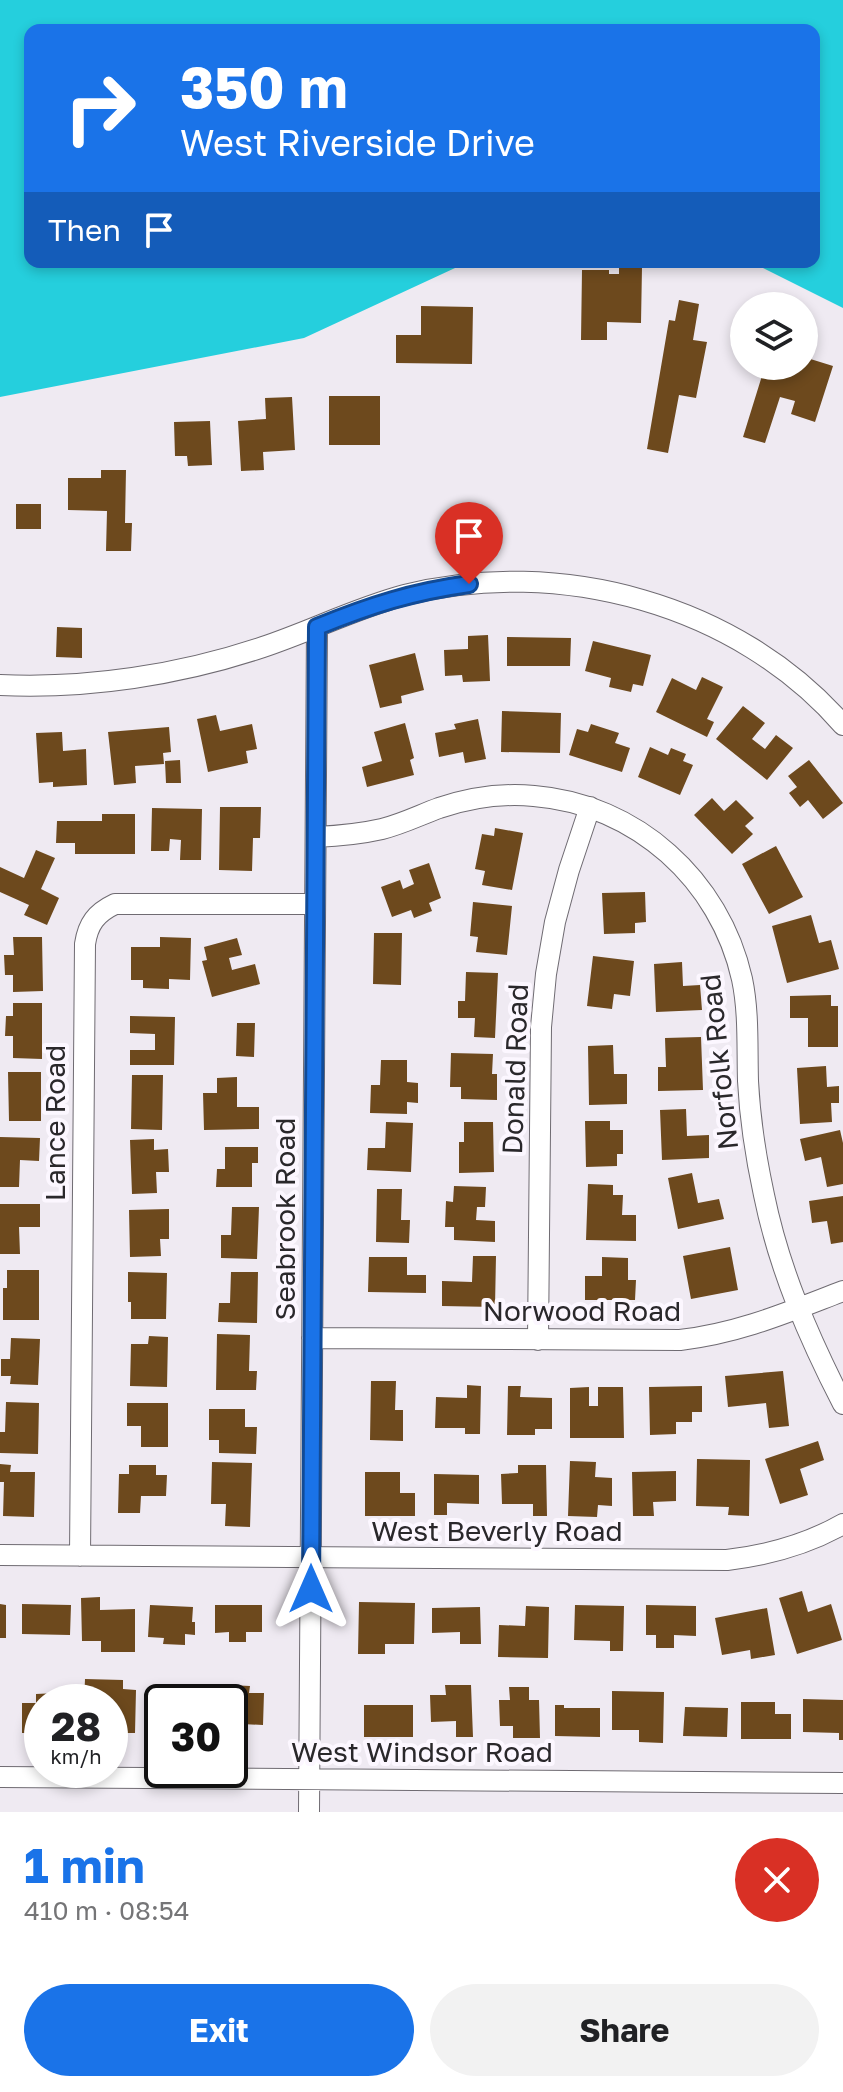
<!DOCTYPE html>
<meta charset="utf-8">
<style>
:root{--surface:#fff;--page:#f2f2f2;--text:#202124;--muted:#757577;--accent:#1a73e8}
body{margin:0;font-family:"Golos Text",sans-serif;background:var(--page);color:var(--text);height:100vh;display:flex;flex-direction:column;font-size:30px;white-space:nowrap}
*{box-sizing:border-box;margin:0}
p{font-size:26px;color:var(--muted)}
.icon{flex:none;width:44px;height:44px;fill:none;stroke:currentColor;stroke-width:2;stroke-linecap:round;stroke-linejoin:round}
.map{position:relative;height:1812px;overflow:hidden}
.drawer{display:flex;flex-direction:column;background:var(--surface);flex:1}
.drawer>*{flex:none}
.hud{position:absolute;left:24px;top:24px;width:796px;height:244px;border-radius:16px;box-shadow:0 4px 12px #0003;background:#1a73e8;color:#fff;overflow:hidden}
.fabs{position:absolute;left:730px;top:292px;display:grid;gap:16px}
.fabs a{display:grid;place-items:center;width:88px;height:88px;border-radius:50%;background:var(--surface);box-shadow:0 4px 12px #0003;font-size:40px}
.speed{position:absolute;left:24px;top:1684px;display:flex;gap:16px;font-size:40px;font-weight:700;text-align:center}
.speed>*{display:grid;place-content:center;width:104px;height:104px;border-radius:50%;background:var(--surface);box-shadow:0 4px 12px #0003;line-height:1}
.speed small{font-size:20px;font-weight:400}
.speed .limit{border:4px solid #111;border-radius:12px;background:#fff;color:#111}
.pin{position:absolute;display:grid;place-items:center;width:68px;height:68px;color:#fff;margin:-82px -34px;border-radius:50% 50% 50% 0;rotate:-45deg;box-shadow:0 0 8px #0007}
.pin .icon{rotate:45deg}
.me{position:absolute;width:88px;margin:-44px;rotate:0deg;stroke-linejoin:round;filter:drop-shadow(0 0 6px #0008)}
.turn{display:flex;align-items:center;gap:28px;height:168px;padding:0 24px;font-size:36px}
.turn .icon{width:104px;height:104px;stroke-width:2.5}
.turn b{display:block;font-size:56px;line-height:68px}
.then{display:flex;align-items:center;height:76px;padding:0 24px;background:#0003;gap:16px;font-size:30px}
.round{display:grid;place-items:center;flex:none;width:84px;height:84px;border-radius:42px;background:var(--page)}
.head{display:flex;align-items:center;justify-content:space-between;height:136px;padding:0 24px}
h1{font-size:48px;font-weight:700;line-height:60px;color:var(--accent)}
.action{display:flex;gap:16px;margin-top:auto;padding:16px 24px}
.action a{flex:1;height:92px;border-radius:48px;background:var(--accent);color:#fff;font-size:32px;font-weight:700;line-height:92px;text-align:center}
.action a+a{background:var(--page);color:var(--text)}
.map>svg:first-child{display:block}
</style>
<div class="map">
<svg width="843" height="1812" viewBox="0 0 843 1812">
<rect width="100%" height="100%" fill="#efeaf2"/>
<path fill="#25cfdd" d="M 0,0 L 843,0 L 843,308 L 751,262 L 814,262 L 814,30 L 30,30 L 30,262 L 468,262 L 304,338 L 0,397 Z"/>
<path fill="#6d491d" d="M 619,266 L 642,267 L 641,323 L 607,322 L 607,340 L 581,340 L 582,270 L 609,270 L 609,274 L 619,274 Z
M 679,300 L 699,304 L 693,340 L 707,342 L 696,398 L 679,395 L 668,453 L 647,449 L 669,320 L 675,321 Z
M 421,306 L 473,307 L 472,364 L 396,363 L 396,335 L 421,335 Z
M 744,312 L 744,344 L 734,341 Z
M 804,357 L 833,366 L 815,422 L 791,414 L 795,401 L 780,397 L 765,443 L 743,437 L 765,366 L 804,366 Z
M 329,396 L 380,396 L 380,445 L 329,445 Z
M 292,397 L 295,450 L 263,452 L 264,470 L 241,471 L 238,421 L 266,419 L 265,398 Z
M 210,421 L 212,465 L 188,466 L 187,456 L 175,456 L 174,422 Z
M 101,470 L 126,470 L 125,523 L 132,523 L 131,551 L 106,551 L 107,511 L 68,510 L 68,478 L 101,478 Z
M 16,504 L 41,504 L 41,529 L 16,529 Z
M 57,627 L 82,628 L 82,658 L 56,657 Z
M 488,635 L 490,681 L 463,682 L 462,675 L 445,676 L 444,650 L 468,649 L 468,636 Z
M 507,637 L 571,638 L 570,666 L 507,666 Z
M 593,641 L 651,655 L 643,686 L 633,684 L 631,692 L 609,687 L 611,678 L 585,671 Z
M 415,653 L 424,690 L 401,696 L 402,703 L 380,708 L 369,665 Z
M 702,677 L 723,687 L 707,719 L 714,722 L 707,737 L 656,712 L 672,678 L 696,690 Z
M 743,706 L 765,723 L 752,739 L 765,749 L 776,735 L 793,748 L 767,780 L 716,739 Z
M 502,711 L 561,713 L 560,753 L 501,752 Z
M 216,715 L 220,731 L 252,724 L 257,749 L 246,751 L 248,763 L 208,772 L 197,719 Z
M 478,719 L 486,759 L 465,763 L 463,752 L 439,757 L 435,733 L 456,729 L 454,724 Z
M 405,723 L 414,758 L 410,760 L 414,775 L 367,787 L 362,767 L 382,761 L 374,732 Z
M 591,724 L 619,733 L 615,743 L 630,748 L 622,772 L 569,755 L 577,729 L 588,732 Z
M 169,727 L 171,752 L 163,753 L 164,764 L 135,766 L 136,783 L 114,785 L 108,732 Z
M 62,732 L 63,751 L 86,749 L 87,785 L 53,787 L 53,782 L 39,783 L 36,733 Z
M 650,747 L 668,755 L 671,748 L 686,754 L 683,761 L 693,765 L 680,795 L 638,777 Z
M 180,760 L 181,783 L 166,783 L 165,761 Z
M 809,760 L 843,803 L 823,819 L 808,800 L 800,807 L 789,793 L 797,787 L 788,776 Z
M 712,798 L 724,811 L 736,800 L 754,818 L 745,826 L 753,834 L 732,854 L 694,815 Z
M 220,807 L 261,807 L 260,838 L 253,838 L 252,871 L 219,870 Z
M 152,808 L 202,809 L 201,860 L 180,860 L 181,840 L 170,839 L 169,851 L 151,851 Z
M 102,814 L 135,814 L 135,854 L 75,854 L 75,843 L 56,843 L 57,821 L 102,821 Z
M 495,828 L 523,833 L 512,890 L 482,885 L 485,871 L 475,869 L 482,834 L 494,836 Z
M 776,846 L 803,897 L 769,914 L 742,864 Z
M 36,850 L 55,858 L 41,889 L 59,898 L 47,925 L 24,915 L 29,905 L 0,892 L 0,867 L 24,878 Z
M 429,863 L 441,898 L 429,903 L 432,911 L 414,918 L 411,910 L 392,917 L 381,887 L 400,880 L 403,889 L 414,884 L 409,870 Z
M 645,892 L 646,922 L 635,923 L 635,933 L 604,934 L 602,893 Z
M 473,902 L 512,906 L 507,955 L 476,952 L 478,937 L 470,936 Z
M 811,915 L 819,943 L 831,940 L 839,969 L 787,983 L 772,926 Z
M 374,933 L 402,933 L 401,985 L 373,984 Z
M 13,937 L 42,937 L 43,991 L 13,992 L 13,975 L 5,975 L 4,955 L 14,955 Z
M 160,937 L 191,938 L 190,980 L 169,979 L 169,989 L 143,988 L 143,980 L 131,980 L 131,947 L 160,947 Z
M 237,938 L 242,955 L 229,958 L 232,970 L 255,964 L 260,984 L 212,997 L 202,961 L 207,960 L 204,947 Z
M 593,956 L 634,961 L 630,996 L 614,994 L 612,1009 L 587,1006 Z
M 682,962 L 683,986 L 700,985 L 702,1010 L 656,1012 L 654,964 Z
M 466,972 L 498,973 L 495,1038 L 474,1037 L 475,1018 L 458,1018 L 458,1001 L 465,1001 Z
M 831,995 L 831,1006 L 838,1006 L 838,1047 L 808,1047 L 808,1018 L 790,1018 L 790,996 Z
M 13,1003 L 42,1003 L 42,1059 L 13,1058 L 13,1036 L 5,1036 L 6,1016 L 13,1016 Z
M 130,1016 L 175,1017 L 174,1065 L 130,1065 L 130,1050 L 155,1050 L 155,1034 L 130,1033 Z
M 237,1023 L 255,1023 L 254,1057 L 236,1056 Z
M 701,1037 L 703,1090 L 658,1091 L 658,1067 L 666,1067 L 665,1038 Z
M 613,1045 L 614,1074 L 627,1074 L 627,1104 L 589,1105 L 588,1046 Z
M 451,1053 L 493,1054 L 492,1074 L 497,1074 L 497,1100 L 461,1099 L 461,1087 L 450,1087 Z
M 381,1060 L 407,1060 L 407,1082 L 418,1083 L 418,1103 L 407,1102 L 407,1114 L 370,1113 L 371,1085 L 380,1085 Z
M 826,1066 L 827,1087 L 839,1086 L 839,1103 L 831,1103 L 832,1122 L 800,1124 L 797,1068 Z
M 8,1072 L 41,1072 L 41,1121 L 9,1121 Z
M 132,1075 L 163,1075 L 162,1130 L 131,1129 Z
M 237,1077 L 237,1107 L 259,1107 L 259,1129 L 204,1130 L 203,1093 L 217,1093 L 217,1078 Z
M 686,1109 L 687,1136 L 709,1135 L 709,1158 L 662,1160 L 660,1110 Z
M 585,1121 L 610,1121 L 610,1130 L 623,1130 L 623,1154 L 617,1154 L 617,1166 L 586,1167 Z
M 386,1122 L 413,1123 L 411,1172 L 367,1170 L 368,1148 L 385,1148 Z
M 464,1122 L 493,1122 L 494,1172 L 459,1173 L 459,1142 L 464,1142 Z
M 840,1130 L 843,1143 L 843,1184 L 827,1187 L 821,1157 L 805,1161 L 800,1139 Z
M 0,1137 L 40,1138 L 39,1161 L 20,1160 L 19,1187 L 0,1187 Z
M 154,1139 L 154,1150 L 168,1149 L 169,1172 L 156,1172 L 157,1193 L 132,1194 L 130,1140 Z
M 225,1147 L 258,1147 L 258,1163 L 252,1163 L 252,1187 L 216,1187 L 217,1169 L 225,1169 Z
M 692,1173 L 698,1203 L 719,1199 L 724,1219 L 678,1229 L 668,1178 Z
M 588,1184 L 613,1185 L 613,1195 L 623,1195 L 622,1215 L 636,1215 L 636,1241 L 586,1240 Z
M 454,1186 L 486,1187 L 485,1207 L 477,1207 L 476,1220 L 495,1221 L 495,1242 L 454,1240 L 454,1227 L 445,1227 L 446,1201 L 453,1202 Z
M 377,1189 L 402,1189 L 401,1220 L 410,1220 L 409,1243 L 376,1242 Z
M 843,1196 L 843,1242 L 831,1244 L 827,1221 L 812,1223 L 809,1201 Z
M 0,1204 L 40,1204 L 40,1227 L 19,1227 L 20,1254 L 0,1254 Z
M 232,1207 L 259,1207 L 257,1259 L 221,1258 L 221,1235 L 231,1235 Z
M 169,1209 L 169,1239 L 160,1239 L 161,1256 L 130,1257 L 129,1210 Z
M 730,1247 L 738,1290 L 691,1299 L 683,1256 Z
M 473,1256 L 496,1256 L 495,1307 L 442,1306 L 442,1281 L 472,1282 Z
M 369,1257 L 407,1257 L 407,1275 L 426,1275 L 426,1293 L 368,1292 Z
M 602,1257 L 628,1258 L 628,1280 L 636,1280 L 635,1300 L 585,1300 L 585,1276 L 602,1276 Z
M 7,1270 L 39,1270 L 39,1320 L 3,1320 L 3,1288 L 7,1288 Z
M 128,1272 L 167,1273 L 166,1319 L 131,1319 L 131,1302 L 128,1302 Z
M 231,1272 L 258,1272 L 257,1323 L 218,1322 L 219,1303 L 230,1303 Z
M 217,1334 L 250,1335 L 249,1371 L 257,1371 L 256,1390 L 216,1390 Z
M 149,1336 L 168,1337 L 167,1387 L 130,1386 L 131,1344 L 148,1344 Z
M 11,1338 L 40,1339 L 38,1385 L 10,1384 L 11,1376 L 1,1376 L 1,1359 L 10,1359 Z
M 783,1371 L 789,1426 L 769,1428 L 766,1403 L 728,1407 L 725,1376 Z
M 371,1381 L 396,1381 L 395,1410 L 403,1410 L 403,1441 L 370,1440 Z
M 467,1385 L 481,1386 L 480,1434 L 465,1434 L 465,1428 L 435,1428 L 436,1397 L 467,1398 Z
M 508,1386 L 521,1386 L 520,1397 L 552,1398 L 552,1429 L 535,1429 L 535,1435 L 507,1435 Z
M 702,1386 L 702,1412 L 692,1412 L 692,1422 L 676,1422 L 676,1434 L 650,1435 L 649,1387 Z
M 589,1387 L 589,1406 L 598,1406 L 598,1387 L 623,1387 L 624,1438 L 570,1438 L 570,1388 Z
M 6,1402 L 39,1403 L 38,1454 L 0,1453 L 0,1432 L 5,1432 Z
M 127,1403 L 168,1403 L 168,1447 L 141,1447 L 141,1426 L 127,1426 Z
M 209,1409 L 245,1409 L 245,1427 L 257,1427 L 256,1454 L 219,1453 L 219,1440 L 209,1440 Z
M 818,1441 L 824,1460 L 800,1469 L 808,1495 L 780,1504 L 765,1459 Z
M 697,1459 L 750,1460 L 749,1516 L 728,1515 L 729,1507 L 696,1506 Z
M 570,1461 L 596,1462 L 595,1477 L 612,1478 L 612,1506 L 598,1505 L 597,1517 L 568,1516 Z
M 212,1462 L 252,1463 L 250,1527 L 225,1526 L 226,1504 L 211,1504 Z
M 0,1464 L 11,1465 L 10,1472 L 35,1472 L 34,1517 L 3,1516 L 4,1482 L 0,1482 Z
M 129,1465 L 156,1465 L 156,1475 L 167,1475 L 166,1496 L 141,1496 L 140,1513 L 118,1513 L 119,1474 L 129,1474 Z
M 518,1465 L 546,1465 L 547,1516 L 533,1516 L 533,1504 L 502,1504 L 501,1474 L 518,1473 Z
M 676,1471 L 676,1501 L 653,1502 L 654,1516 L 633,1516 L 632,1472 Z
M 365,1472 L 400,1472 L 400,1493 L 415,1493 L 415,1516 L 365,1516 Z
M 434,1474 L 479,1475 L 479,1504 L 447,1503 L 447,1515 L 434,1515 Z
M 802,1591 L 808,1612 L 831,1604 L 842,1640 L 797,1654 L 779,1598 Z
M 100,1597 L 100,1610 L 135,1609 L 135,1652 L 101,1652 L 101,1641 L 82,1641 L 81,1598 Z
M 359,1602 L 415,1603 L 414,1644 L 385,1644 L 385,1654 L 358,1654 Z
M 0,1604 L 6,1605 L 6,1638 L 0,1638 Z
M 22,1604 L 71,1605 L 70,1635 L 22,1634 Z
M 150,1605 L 193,1607 L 192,1622 L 195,1622 L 195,1635 L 185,1634 L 185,1645 L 163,1644 L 164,1638 L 148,1637 Z
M 215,1605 L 262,1605 L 262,1632 L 246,1632 L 246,1642 L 229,1642 L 229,1632 L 215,1633 Z
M 575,1605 L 624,1606 L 623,1651 L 610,1651 L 610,1641 L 574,1640 Z
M 646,1605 L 696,1606 L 696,1636 L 674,1635 L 674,1648 L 656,1648 L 656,1635 L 646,1635 Z
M 526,1606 L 549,1607 L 548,1658 L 498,1657 L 499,1625 L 525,1626 Z
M 480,1607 L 481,1644 L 460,1644 L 460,1632 L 432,1633 L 432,1608 Z
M 767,1608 L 775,1655 L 751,1659 L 750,1650 L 722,1655 L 715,1618 Z
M 85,1679 L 123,1680 L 123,1689 L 136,1690 L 135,1733 L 113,1733 L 113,1716 L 110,1716 L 110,1702 L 84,1702 Z
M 229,1685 L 250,1686 L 249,1693 L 264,1693 L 263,1725 L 242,1724 L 242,1736 L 230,1736 Z
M 445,1685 L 471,1685 L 473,1737 L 456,1737 L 456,1721 L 431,1722 L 430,1695 L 446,1695 Z
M 509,1687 L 529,1687 L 529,1700 L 539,1700 L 540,1738 L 513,1738 L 513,1726 L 500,1726 L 499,1700 L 510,1700 Z
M 612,1691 L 664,1692 L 663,1743 L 639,1742 L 639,1730 L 612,1730 Z
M 57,1693 L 57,1702 L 42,1702 L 42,1733 L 22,1733 L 22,1703 L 36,1703 L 36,1694 Z
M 803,1699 L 843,1700 L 843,1740 L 839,1740 L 839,1733 L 803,1732 Z
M 151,1701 L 162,1701 L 162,1735 L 151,1735 Z
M 741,1702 L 775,1702 L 775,1714 L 791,1714 L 791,1739 L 741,1739 Z
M 364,1705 L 413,1705 L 413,1737 L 364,1737 Z
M 555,1705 L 564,1705 L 564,1708 L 600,1708 L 600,1737 L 555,1736 Z
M 685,1707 L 728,1708 L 727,1737 L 683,1736 Z"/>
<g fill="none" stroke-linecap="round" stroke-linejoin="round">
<g stroke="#6f6b72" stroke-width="22">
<path id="minor" d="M 0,685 C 87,689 180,675 263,647 C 311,631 356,608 405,595 C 559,556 738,604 843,725
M 316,837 C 338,836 360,834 382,829 C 402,824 420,815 439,808 C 469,798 503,793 534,796 C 636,804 720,880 742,979 C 749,1012 747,1047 748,1081 C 750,1120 756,1158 764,1195 C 779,1269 809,1338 843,1404
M 312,1338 L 680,1340 C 740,1333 788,1312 843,1291
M 538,1340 L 541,1027 L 546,974 L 555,922 L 569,870 L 590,807
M 0,1555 L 727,1560 C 769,1555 806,1545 843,1524
M 80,1556 L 85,944 C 88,924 96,913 115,904 L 315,904
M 0,1777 L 843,1783
M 309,1812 L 317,627"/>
</g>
<use href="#minor" stroke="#fff" stroke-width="20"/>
</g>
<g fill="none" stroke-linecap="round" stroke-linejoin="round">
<g stroke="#114b97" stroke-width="20">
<path id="route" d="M 311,1589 L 317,627 C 371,605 412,592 469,584"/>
</g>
<use href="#route" stroke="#1a73e8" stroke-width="14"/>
</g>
<g text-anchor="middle" stroke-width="8" stroke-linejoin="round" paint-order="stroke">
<g font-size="28" fill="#2a282b" stroke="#fcf7ff">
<text transform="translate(719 1062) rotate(-96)" y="10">Norfolk Road</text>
<text transform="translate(515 1069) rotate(-88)" y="10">Donald Road</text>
<text transform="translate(55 1123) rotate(-90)" y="10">Lance Road</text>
<text transform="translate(285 1219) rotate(-90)" y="10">Seabrook Road</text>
<text x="582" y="1321">Norwood Road</text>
<text x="497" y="1541">West Beverly Road</text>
<text x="422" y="1762">West Windsor Road</text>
</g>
</g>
</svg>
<div class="fabs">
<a><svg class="icon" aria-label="layers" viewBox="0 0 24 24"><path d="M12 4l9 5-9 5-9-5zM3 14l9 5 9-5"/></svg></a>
</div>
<div class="speed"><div>28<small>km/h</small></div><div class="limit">30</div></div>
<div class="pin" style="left:469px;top:584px;background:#d93025"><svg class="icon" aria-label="arrive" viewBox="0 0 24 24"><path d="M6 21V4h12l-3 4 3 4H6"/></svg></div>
<svg class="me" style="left:311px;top:1589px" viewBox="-20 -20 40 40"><path d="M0-17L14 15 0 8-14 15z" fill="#1a73e8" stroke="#fff" stroke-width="4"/></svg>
<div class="hud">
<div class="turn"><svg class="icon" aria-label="right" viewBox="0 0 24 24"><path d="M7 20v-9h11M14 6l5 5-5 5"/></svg><div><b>350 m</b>West Riverside Drive</div></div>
<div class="then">Then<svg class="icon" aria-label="arrive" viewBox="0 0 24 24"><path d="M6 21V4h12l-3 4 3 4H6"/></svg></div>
</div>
</div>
<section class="drawer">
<div class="head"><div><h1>1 min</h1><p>410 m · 08:54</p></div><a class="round" style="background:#d93025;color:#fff"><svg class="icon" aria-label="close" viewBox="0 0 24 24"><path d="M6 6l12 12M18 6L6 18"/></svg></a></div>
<div class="action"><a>Exit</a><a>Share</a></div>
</section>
